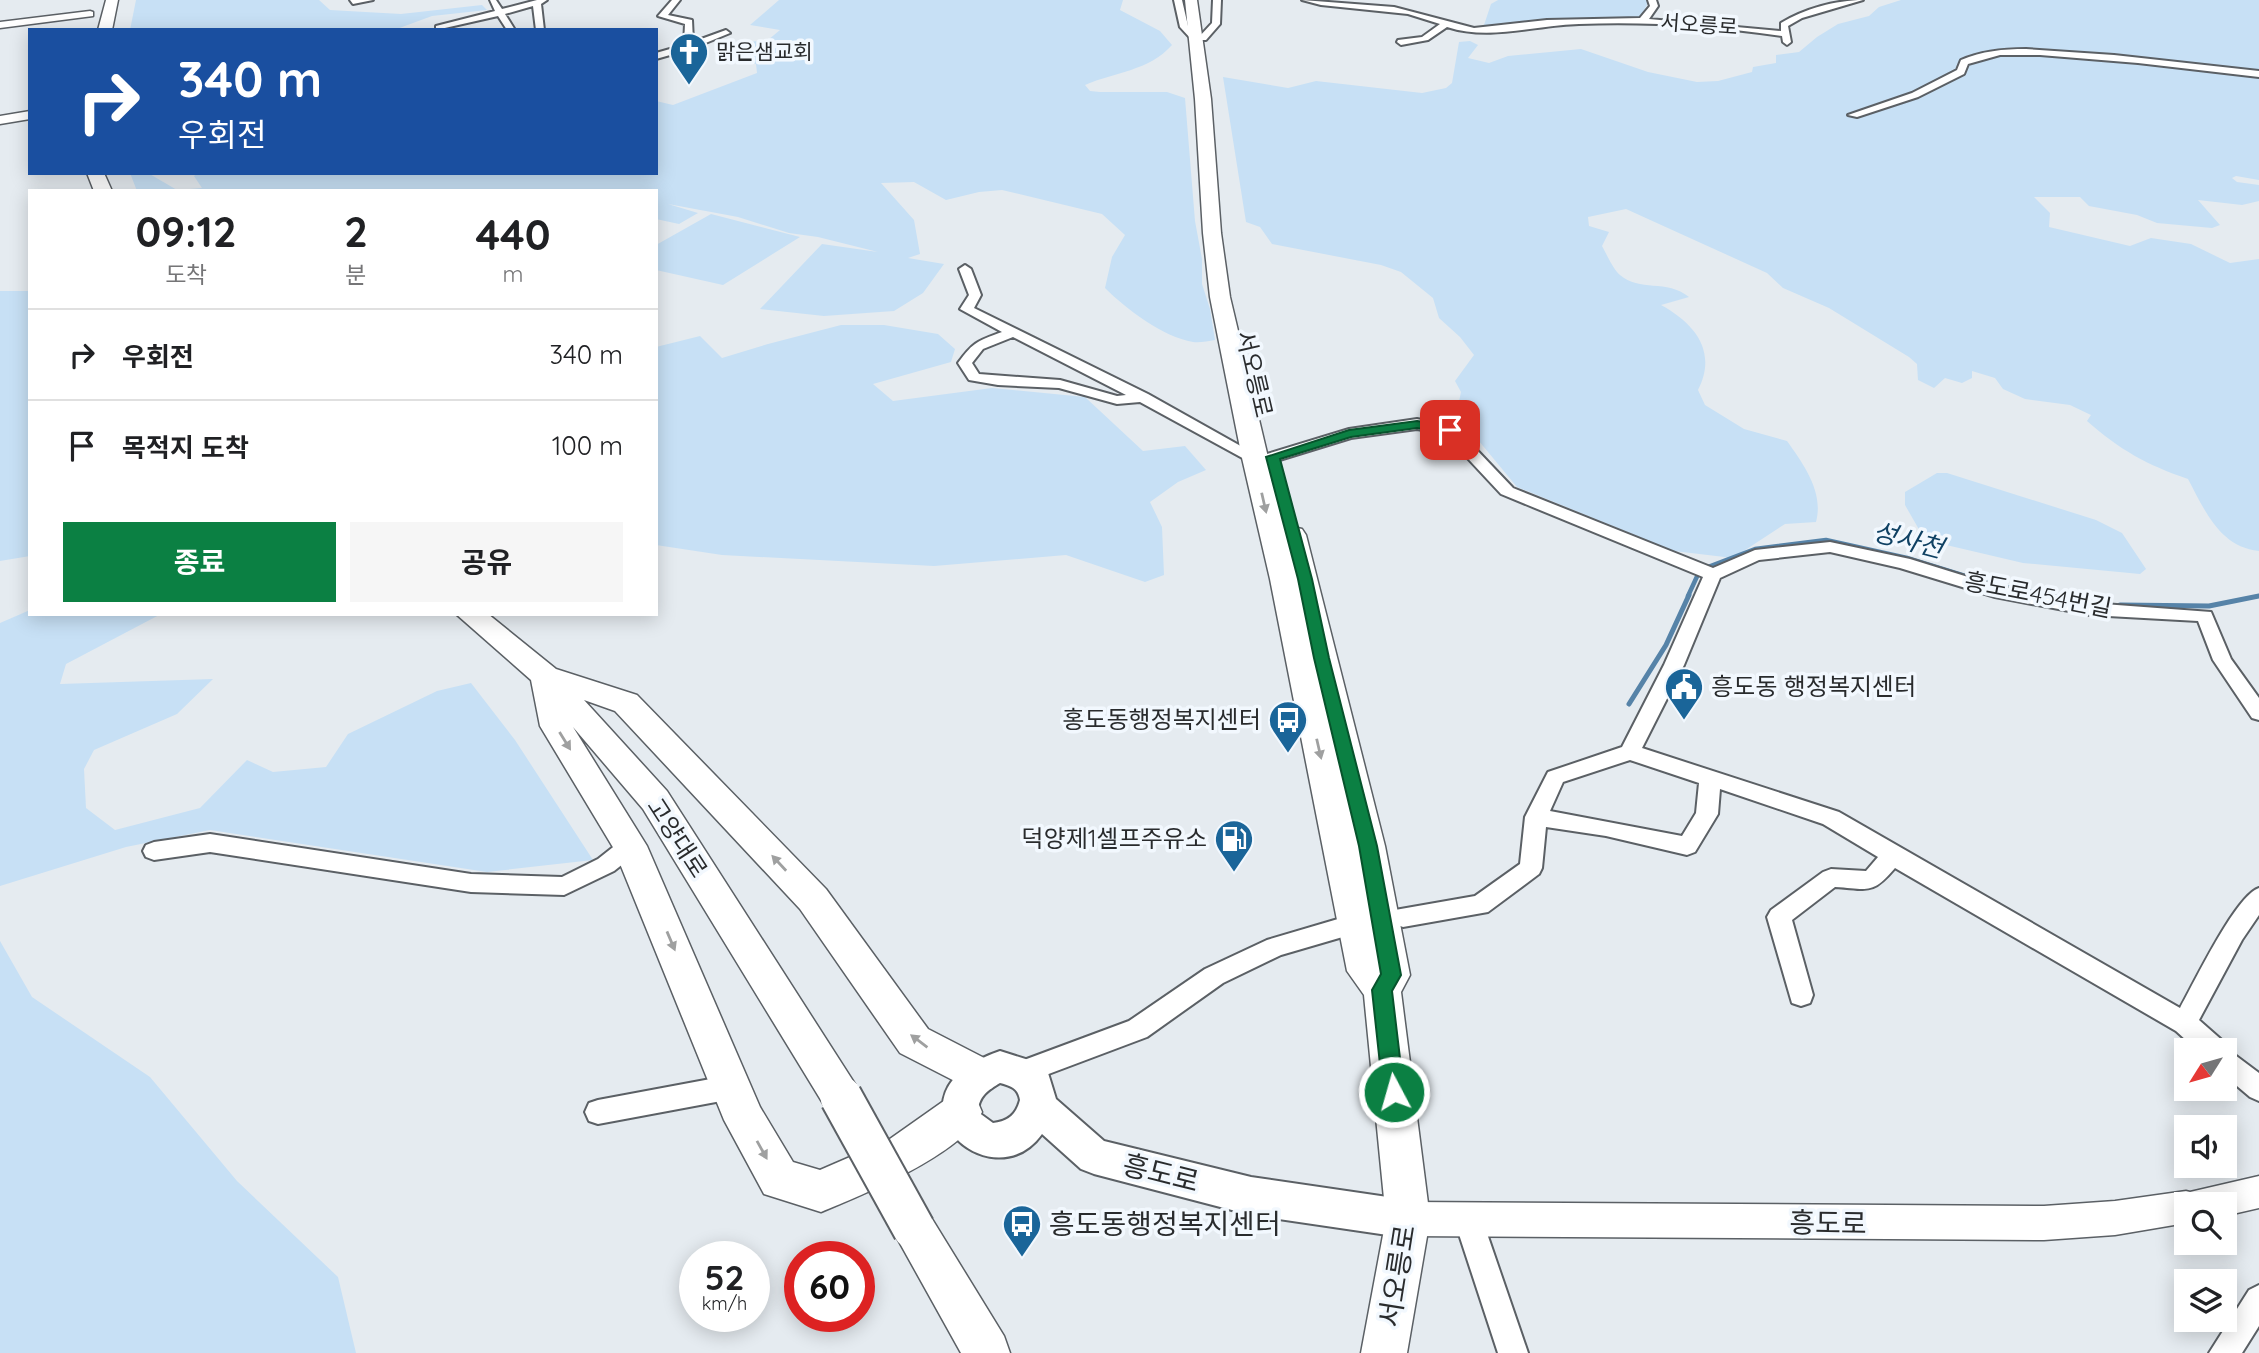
<!DOCTYPE html>
<html lang="ko">
<meta charset="utf-8">
<style>
:root{--surface:#fff;--page:#f6f6f6;--text:#202124;--muted:#757577;--line:#e0e0e0;--accent:#0b8043}
body{margin:0;font-family:Quicksand,"Noto Sans KR",sans-serif;background:var(--page);color:var(--text);height:100vh;display:flex;flex-direction:column;font-size:26px;white-space:nowrap}
*{box-sizing:border-box;margin:0}
p{font-size:23px;color:var(--muted)}
.icon{flex:none;width:38px;height:38px;fill:none;stroke:currentColor;stroke-width:2;stroke-linecap:round;stroke-linejoin:round}
.map{position:relative;flex:1;overflow:hidden}
.panel{position:absolute;left:28px;top:189px;width:630px;height:427px;display:flex;flex-direction:column;background:var(--surface);border-radius:0px;box-shadow:0 4px 18px #0003}
.panel>*{flex:none}
.hud{position:absolute;left:28px;top:28px;width:630px;height:147px;border-radius:0px;box-shadow:0 4px 18px #0003;background:#1a4fa0;color:#fff;overflow:hidden}
.needle{width:46px;rotate:233deg}
.controls{position:absolute;left:2174px;top:1038px;display:grid;gap:14px}
.controls a{display:grid;place-items:center;width:63px;height:63px;border-radius:0px;background:var(--surface);box-shadow:0 4px 18px #0003;font-size:35px}
.speed{position:absolute;left:679px;top:1241px;display:flex;gap:14px;font-size:35px;font-weight:700;text-align:center}
.speed>*{display:grid;place-content:center;width:91px;height:91px;border-radius:50%;background:var(--surface);box-shadow:0 4px 18px #0003;line-height:1}
.speed small{font-size:18px;font-weight:400}
.speed .limit{border:10px solid #d22;background:#fff;color:#111}
.pin{position:absolute;display:grid;place-items:center;width:60px;height:60px;color:#fff;margin:-30px;border-radius:14px;box-shadow:0 4px 10px #0006}
.me{position:absolute;width:77px;margin:-38px;rotate:354deg;stroke-linejoin:round;filter:drop-shadow(0 0 5px #0008)}
.turn{display:flex;align-items:center;gap:24px;height:147px;padding:0 35px;font-size:32px}
.turn .icon{width:91px;height:91px;stroke-width:2.5}
.turn b{display:block;font-size:49px;line-height:60px}
.eta{display:flex;justify-content:space-evenly;align-items:center;height:119px;text-align:center}
.eta b{font-size:42px;font-weight:700;line-height:49px}
.primary-button{display:flex;gap:14px;margin-top:auto;padding:14px 35px}
.primary-button a{flex:1;height:80px;border-radius:0px;background:var(--accent);color:#fff;font-size:28px;font-weight:700;line-height:80px;text-align:center}
.primary-button a+a{background:var(--page);color:var(--text)}
ul{padding:0;list-style:none}
li{display:flex;align-items:center;gap:21px;height:91px;padding:0 35px;border-top:2px solid var(--line)}
li div{flex:1}
li b{display:block;font-size:26px}
li em{font-style:normal}
.map>svg:first-child{display:block}
</style>
<div class="map">
<svg width="2259" height="1353" viewBox="0 0 2259 1353">
<rect width="100%" height="100%" fill="#e5ebf0"/>
<path fill="#c7e0f5" d="M 136,0 L 319,0 L 330,10 L 401,14 L 482,5 L 487,10 L 432,16 L 394,30 L 130,30 Z
M 779,0 L 1123,0 L 1120,10 L 1160,31 L 1172,45 C 1149,71 1115,72 1085,85 L 1090,91 L 1100,92 L 1167,92 L 1185,98 L 1195,221 L 1202,259 L 1202,284 L 1210,309 L 1215,340 C 1208,341 1200,343 1193,342 C 1163,337 1126,309 1105,288 L 1112,257 L 1125,235 L 1102,214 L 1002,190 L 979,192 L 946,200 L 914,182 L 881,183 L 914,220 L 920,254 L 908,258 L 944,264 L 923,293 L 894,311 L 824,316 L 760,309 L 822,244 L 878,252 L 818,237 L 789,233 L 738,217 L 668,204 L 698,213 L 679,224 L 656,219 L 656,191 L 137,191 L 130,173 L 148,173 L 177,190 L 202,188 L 194,176 L 198,173 L 656,173 L 656,101 L 673,105 L 757,73 L 756,64 L 724,55 L 726,44 L 768,40 L 780,30 L 750,25 Z
M 1498,0 L 1647,0 L 1648,3 L 1640,18 L 1483,28 L 1491,4 Z
M 1901,0 L 2259,0 L 2259,180 L 2236,176 L 2232,178 L 2237,182 L 2259,185 L 2259,201 L 2242,205 L 2198,200 L 2220,225 L 2212,228 L 2157,223 L 2137,215 L 2089,206 L 2080,197 L 2034,197 L 2050,213 L 2049,227 L 2130,246 L 2151,238 L 2191,244 L 2230,263 L 2259,259 L 2259,551 C 2220,547 2205,511 2188,479 C 2147,465 2120,450 2087,421 L 2091,415 L 2070,405 L 2025,399 L 2003,389 L 1995,378 L 1972,371 L 1972,378 L 1962,383 L 1945,378 L 1934,388 L 1918,380 L 1917,364 L 1909,357 L 1829,308 L 1783,288 L 1767,273 L 1626,209 L 1588,217 L 1589,226 L 1609,232 L 1602,246 C 1607,255 1613,269 1620,275 C 1639,292 1667,279 1689,297 L 1661,305 C 1694,323 1718,351 1698,390 L 1705,405 L 1744,429 L 1787,441 C 1804,465 1824,492 1816,522 L 1785,524 L 1733,558 L 1674,551 L 1517,487 L 1469,429 L 1458,406 L 1461,392 L 1455,381 L 1474,355 L 1460,337 L 1439,318 L 1433,298 L 1401,272 L 1381,265 L 1272,244 L 1260,227 L 1246,222 L 1223,77 L 1288,88 L 1316,81 L 1422,93 L 1446,88 L 1452,83 L 1459,42 L 1470,41 L 1478,45 L 1468,58 L 1489,63 L 1508,56 L 1581,49 L 1648,72 L 1697,82 L 1718,81 L 1752,72 L 1753,67 L 1776,63 L 1776,55 L 1799,52 L 1817,37 L 1838,24 L 1869,16 L 1879,7 Z
M 711,214 L 800,237 L 723,285 L 656,270 L 656,245 Z
M 0,291 L 30,291 L 30,556 L 0,561 Z
M 841,325 L 884,325 L 938,334 L 955,349 L 951,362 L 873,384 L 893,401 L 992,388 L 1085,397 L 1143,451 L 1185,446 L 1206,470 L 1178,482 L 1150,502 L 1162,527 L 1164,575 L 1145,582 L 1066,555 L 934,566 L 722,555 L 656,545 L 656,347 L 700,336 L 722,358 L 768,344 Z
M 1937,473 L 1947,473 L 2096,520 L 2122,533 L 2146,569 L 2140,574 L 2023,563 L 1925,540 L 1905,505 L 1905,492 Z
M 30,610 L 30,614 L 161,614 L 66,664 L 60,684 L 213,679 L 177,714 L 94,750 L 84,769 L 86,808 L 115,830 L 200,808 L 247,760 L 273,772 L 326,767 L 348,734 L 437,691 L 471,683 L 515,740 L 593,860 L 487,872 L 210,830 L 126,847 L 0,886 L 0,623 Z
M 0,941 L 32,997 L 150,1077 L 237,1181 L 338,1277 L 356,1353 L 0,1353 Z"/>
<g fill="none" stroke-linecap="round" stroke-linejoin="round">
<path stroke="#5683a8" stroke-width="4.5" d="M 1688,596 L 1700,570 L 1755,549 L 1826,540 L 1907,558 L 1991,584 L 2037,593"/>
<path stroke="#5683a8" stroke-width="5" d="M 2120,605 L 2209,606 L 2259,596
M 1629,704 L 1666,645 L 1689,595"/>
<g stroke="#5b6065" stroke-width="4">
<path id="minor" d="M 350,0 L 373,0 L 353,4 Z
M 490,0 L 496,0 L 502,9 L 537,0 L 547,0 L 541,4 L 544,30 L 536,30 L 533,6 L 505,14 L 515,30 L 507,30 L 498,16 L 436,30 L 436,26 L 495,11 Z
M 672,0 L 680,0 L 668,15 L 692,20 L 693,42 L 726,30 L 730,33 L 691,49 L 656,59 L 656,53 L 684,45 L 685,24 L 658,16 Z
M 1174,0 L 1182,0 L 1188,26 L 1199,37 L 1212,23 L 1213,0 L 1221,0 L 1220,24 L 1206,40 L 1192,40 L 1180,27 Z
M 1302,0 L 1394,7 L 1474,28 L 1547,20 L 1640,18 L 1650,6 L 1648,0 L 1656,0 L 1658,6 L 1649,19 L 1781,31 L 1781,23 C 1804,9 1836,0 1863,0 L 1802,18 L 1788,26 L 1791,42 L 1787,45 L 1783,42 L 1782,36 C 1714,26 1647,21 1579,24 C 1535,25 1490,41 1447,27 L 1428,40 L 1401,45 L 1397,42 L 1398,40 L 1422,37 L 1440,24 L 1408,14 L 1321,5 Z
M 2026,49 L 2114,55 L 2259,71 L 2259,77 L 2138,63 L 2040,55 L 2000,55 L 1968,64 L 1964,74 L 1918,97 L 1857,117 L 1848,115 L 1912,93 L 1957,70 L 1961,60 C 1982,51 2003,49 2026,49 Z
M 965,265 L 971,269 L 981,295 L 974,308 L 1148,394 L 1262,458 L 1260,461 L 1248,461 L 1140,402 L 1117,404 L 1059,388 L 998,385 L 969,380 L 958,363 C 974,341 978,341 1002,332 L 960,309 L 969,295 L 959,269 ZM 1013,337 L 1126,395 L 1117,396 L 1060,380 L 979,374 L 972,363 L 983,349 Z
M 1417,419 L 1455,427 L 1513,488 L 1713,568 L 1755,550 L 1830,542 L 1910,559 L 1997,586 L 2090,603 L 2211,612 L 2231,659 L 2259,698 L 2259,720 L 2252,718 L 2213,660 L 2198,621 L 2090,615 L 1995,597 L 1900,568 L 1830,552 L 1759,560 L 1720,578 L 1684,665 L 1642,748 L 1839,812 L 2180,1008 C 2194,983 2236,895 2259,888 L 2259,915 L 2242,940 L 2199,1020 L 2224,1042 L 2227,1049 L 2259,1073 L 2259,1101 L 2250,1097 L 2224,1075 L 2224,1050 L 2197,1050 L 2176,1031 L 1895,868 C 1872,895 1869,889 1835,887 L 1792,920 L 1813,995 L 1810,1003 L 1801,1006 L 1792,1003 L 1767,917 L 1771,910 L 1823,872 L 1831,869 L 1866,871 L 1878,857 L 1823,824 L 1720,789 L 1718,814 L 1695,852 L 1687,855 L 1606,836 L 1546,827 L 1542,868 L 1539,874 L 1488,912 L 1403,927 L 1395,924 L 1391,917 L 1395,910 L 1475,896 L 1520,864 L 1525,817 L 1548,772 L 1622,747 L 1664,665 L 1703,577 L 1501,494 L 1445,434 L 1417,429 L 1351,438 L 1273,462 L 1265,457 L 1267,454 L 1349,429 ZM 1630,760 L 1699,783 L 1696,813 L 1682,836 L 1550,811 L 1563,782 Z
M 210,834 L 471,874 L 562,877 L 598,859 L 622,840 L 630,837 L 638,840 L 641,846 L 638,852 L 614,871 L 564,895 L 471,892 L 210,852 L 154,860 L 146,857 L 143,851 L 146,845 L 154,842 Z
M 1338,919 L 1346,922 L 1350,929 L 1346,936 L 1281,955 L 1223,983 L 1147,1037 L 1022,1084 L 1013,1080 L 1009,1072 L 1013,1064 L 1129,1021 L 1205,969 L 1267,940 Z
M 732,1075 L 741,1079 L 745,1087 L 741,1095 L 732,1099 L 598,1124 L 589,1121 L 585,1112 L 589,1103 L 598,1100 Z
M 1468,1205 L 1478,1209 L 1482,1219 L 1528,1353 L 1498,1353 L 1454,1219 L 1458,1209 Z
M 2259,1285 L 2259,1326 L 2242,1353 L 2209,1353 L 2249,1290 Z"/>
</g>
<g stroke="#5b6065" stroke-width="3">
<path id="tertiary" d="M 90,11 L 93,12 L 93,16 L 0,28 L 0,22 Z
M 30,111 L 30,119 L 0,124 L 0,116 Z
M 2259,1176 L 2259,1208 L 2224,1216 L 2224,1204 L 2186,1204 L 2186,1223 L 2115,1235 L 2044,1240 L 1408,1236 L 1396,1231 L 1391,1219 L 1396,1207 L 1408,1202 L 2044,1206 L 2115,1201 L 2186,1191 L 2190,1192 Z"/>
</g>
<g stroke="#5b6065" stroke-width="4">
<path id="secondary" d="M 1000,1051 L 1035,1062 L 1048,1073 L 1056,1099 L 1104,1141 L 1251,1177 L 1408,1200 L 1422,1205 L 1427,1219 L 1422,1233 L 1408,1238 L 1251,1215 L 1094,1174 L 1081,1169 L 1042,1134 C 990,1206 873,1094 1000,1051 ZM 1000,1083 C 1011,1086 1018,1088 1020,1100 C 1016,1115 1008,1121 993,1123 L 978,1112 C 978,1097 988,1090 1000,1083 Z"/>
</g>
<g stroke="#5b6065" stroke-width="3">
<path id="primary" d="M 106,0 L 118,0 L 112,30 L 98,30 Z
M 1185,0 L 1197,0 L 1211,99 L 1221,233 L 1230,297 L 1285,529 L 1293,527 L 1302,529 L 1306,535 L 1385,846 L 1410,975 L 1401,992 L 1430,1219 L 1407,1353 L 1361,1353 L 1386,1219 L 1364,995 L 1347,971 L 1270,579 L 1242,458 L 1210,297 L 1203,233 L 1195,99 Z
M 87,173 L 104,173 L 112,191 L 94,191 Z
M 456,614 L 488,614 L 556,669 L 637,695 L 826,889 L 928,1029 L 992,1062 L 998,1075 L 992,1088 L 978,1093 L 900,1053 L 800,909 L 615,711 L 584,700 L 667,791 L 855,1084 L 861,1097 L 855,1110 L 841,1116 L 827,1110 L 643,809 L 573,727 L 647,846 L 760,1107 L 793,1162 L 820,1170 L 887,1141 L 948,1098 L 962,1093 L 976,1098 L 982,1112 C 964,1153 863,1195 821,1212 L 764,1194 L 724,1120 L 614,849 L 540,726 L 531,680 Z
M 914,1207 L 929,1214 L 1004,1336 L 1010,1353 L 961,1353 L 892,1229 L 899,1214 Z"/>
</g>
<use href="#minor" fill="#fff" fill-rule="evenodd"/>
<use href="#tertiary" fill="#fff" fill-rule="evenodd"/>
<use href="#secondary" fill="#fff" fill-rule="evenodd"/>
<use href="#primary" fill="#fff" fill-rule="evenodd"/>
<g stroke="#5b6065" stroke-width="45" stroke-linecap="butt">
<path id="primary-bridge" d="M 841,1097 L 914,1229"/>
</g>
<use href="#primary-bridge" stroke="#fff" stroke-width="41"/>
</g>
<defs><path id="oneway-solid" d="M-6-.8H1V-3.2L6.5 0L1 3.2V.8H-6Z" transform="scale(1.75)"/></defs>
<g fill="#9fa0a0">
<use href="#oneway-solid" transform="translate(1264 503) rotate(77)"/>
<use href="#oneway-solid" transform="translate(565 741) rotate(58)"/>
<use href="#oneway-solid" transform="translate(1319 749) rotate(77)"/>
<use href="#oneway-solid" transform="translate(779 863) rotate(-133)"/>
<use href="#oneway-solid" transform="translate(671 941) rotate(67)"/>
<use href="#oneway-solid" transform="translate(919 1041) rotate(-143)"/>
<use href="#oneway-solid" transform="translate(762 1150) rotate(61)"/>
</g>
<path fill="#0b8043" stroke="#07532c" stroke-width="2" d="M 1417,421 L 1450,426 L 1457,430 L 1450,434 L 1417,428 L 1351,437 L 1280,459 L 1312,579 L 1329,658 L 1377,846 L 1401,975 L 1392,991 L 1404,1092 L 1401,1099 L 1394,1102 L 1386,1099 L 1383,1092 L 1372,990 L 1381,974 L 1359,846 L 1314,658 L 1298,579 L 1266,457 L 1349,430 Z"/>
<defs>
<g id="church-pin" transform="scale(2.0125)"><path d="M0 17L-7.5 6A9.5 9.5 0 1 1 7.5 6Z" fill="#1a6599" stroke="#f2f8fe"/><path d="M-1.2-6h2.4v3.5h3.3v2.4h-3.3V6h-2.4V-.1h-3.3v-2.4h3.3Z" fill="#fff"/></g>
<g id="civic-pin" transform="scale(2.0125)"><path d="M0 17L-7.5 6A9.5 9.5 0 1 1 7.5 6Z" fill="#1a6599" stroke="#f2f8fe"/><path d="M-.6-6.5H3V-4.5H.6V-3L4-1V1h2V6H-6V1h2V-1L-.6-3ZM-1.2 2.5V6h2.4V2.5Z" fill="#fff"/></g>
<g id="bus-pin" transform="scale(2.0125)"><path d="M0 17L-7.5 6A9.5 9.5 0 1 1 7.5 6Z" fill="#1a6599" stroke="#f2f8fe"/><path d="M-5-6H5V4H4V6H2V4H-2V6H-4V4H-5ZM-3.5-4V0h7V-4ZM-3.5 1.2v1.5H-2V1.2ZM2 1.2v1.5H3.5V1.2Z" fill="#fff"/></g>
<g id="fuel-pin" transform="scale(2.0125)"><path d="M0 17L-7.5 6A9.5 9.5 0 1 1 7.5 6Z" fill="#1a6599" stroke="#f2f8fe"/><path d="M-5.5-6h7V0h2V4h1.3V-2.5L3-4.5l.8-.8L6-3V5H2.5V1h-1V6h-7ZM-4.2-4.7v3.2H.2V-4.7Z" fill="#fff"/></g>
</defs>
<g fill-rule="evenodd">
<use href="#church-pin" x="689" y="52"/>
<use href="#civic-pin" x="1684" y="687"/>
<use href="#bus-pin" x="1288" y="720"/>
<use href="#fuel-pin" x="1234" y="839"/>
<use href="#bus-pin" x="1022" y="1224"/>
</g>
<g text-anchor="middle" stroke-width="7" stroke-linejoin="round" paint-order="stroke">
<g font-size="21" fill="#292b2d" stroke="#f2f8fe">
<text transform="translate(1699 25) rotate(4)" y="7">서오릉로</text>
</g>
<g font-size="21" fill="#292b2d" stroke="#f2f8fe" text-anchor="start">
<text x="716" y="59">맑은샘교회</text>
</g>
<g font-size="24" fill="#292b2d" stroke="#f2f8fe">
<text transform="translate(1254 374) rotate(77)" y="8">서오릉로</text>
<text transform="translate(2038 595) rotate(11)" y="8">흥도로454번길</text>
<text transform="translate(677 838) rotate(57)" y="8">고양대로</text>
</g>
<g font-size="24" fill="#292b2d" stroke="#f2f8fe" text-anchor="end">
<text x="1711" y="695" text-anchor="start">흥도동 행정복지센터</text>
<text x="1261" y="728">홍도동행정복지센터</text>
<text x="1207" y="847">덕양제1셀프주유소</text>
</g>
<g font-size="26" font-style="italic" fill="#0f4163" stroke="#f2f8fe">
<text transform="translate(1908 540) rotate(15)" y="9">성사천</text>
</g>
<g font-size="28" fill="#292b2d" stroke="#f2f8fe">
<text transform="translate(1161 1173) rotate(14)" y="10">흥도로</text>
<text transform="translate(1828 1223) rotate(1)" y="10">흥도로</text>
<text transform="translate(1397 1276) rotate(-81)" y="10">서오릉로</text>
</g>
<g font-size="28" fill="#292b2d" stroke="#f2f8fe" text-anchor="start">
<text x="1049" y="1234">흥도동행정복지센터</text>
</g>
</g>
</svg>
<div class="controls">
<a><svg class="needle" viewBox="-14 -14 28 28"><path d="M0-13l5 13h-10z" fill="#e53935"/><path d="M0 13l5-13h-10z" fill="#757577"/></svg></a>
<a><svg class="icon" aria-label="sound" viewBox="0 0 24 24"><path d="M4 9h4l5-4v14l-5-4H4zM17 9q2 3 0 6"/></svg></a>
<a><svg class="icon" aria-label="search" viewBox="0 0 24 24"><circle cx="10" cy="10" r="6"/><path d="M15 15l6 6"/></svg></a>
<a><svg class="icon" aria-label="layers" viewBox="0 0 24 24"><path d="M12 4l9 5-9 5-9-5zM3 14l9 5 9-5"/></svg></a>
</div>
<div class="speed"><div>52<small>km/h</small></div><div class="limit">60</div></div>
<div class="pin" style="left:1450px;top:430px;background:#d93025"><svg class="icon" aria-label="arrive" viewBox="0 0 24 24"><path d="M6 21V4h12l-3 4 3 4H6"/></svg></div>
<svg class="me" style="left:1394px;top:1092px" viewBox="-20 -20 40 40"><circle r="17" fill="#0b8043" stroke="#fff" stroke-width="3"/><path d="M0-11L8 9 0 5-8 9z" fill="#fff"/></svg>
<div class="hud">
<div class="turn"><svg class="icon" aria-label="right" viewBox="0 0 24 24"><path d="M7 20v-9h11M14 6l5 5-5 5"/></svg><div><b>340 m</b>우회전</div></div>
</div>
<section class="panel">
<div class="eta">
<div><b>09:12</b><p>도착</p></div>
<div><b>2</b><p>분</p></div>
<div><b>440</b><p>m</p></div>
</div>
<ul>
<li><svg class="icon" aria-label="right" viewBox="0 0 24 24"><path d="M7 20v-9h11M14 6l5 5-5 5"/></svg><div><b>우회전</b></div><em>340 m</em></li>
<li><svg class="icon" aria-label="arrive" viewBox="0 0 24 24"><path d="M6 21V4h12l-3 4 3 4H6"/></svg><div><b>목적지 도착</b></div><em>100 m</em></li>
</ul>
<div class="primary-button"><a>종료</a><a>공유</a></div>
</section>
</div>
